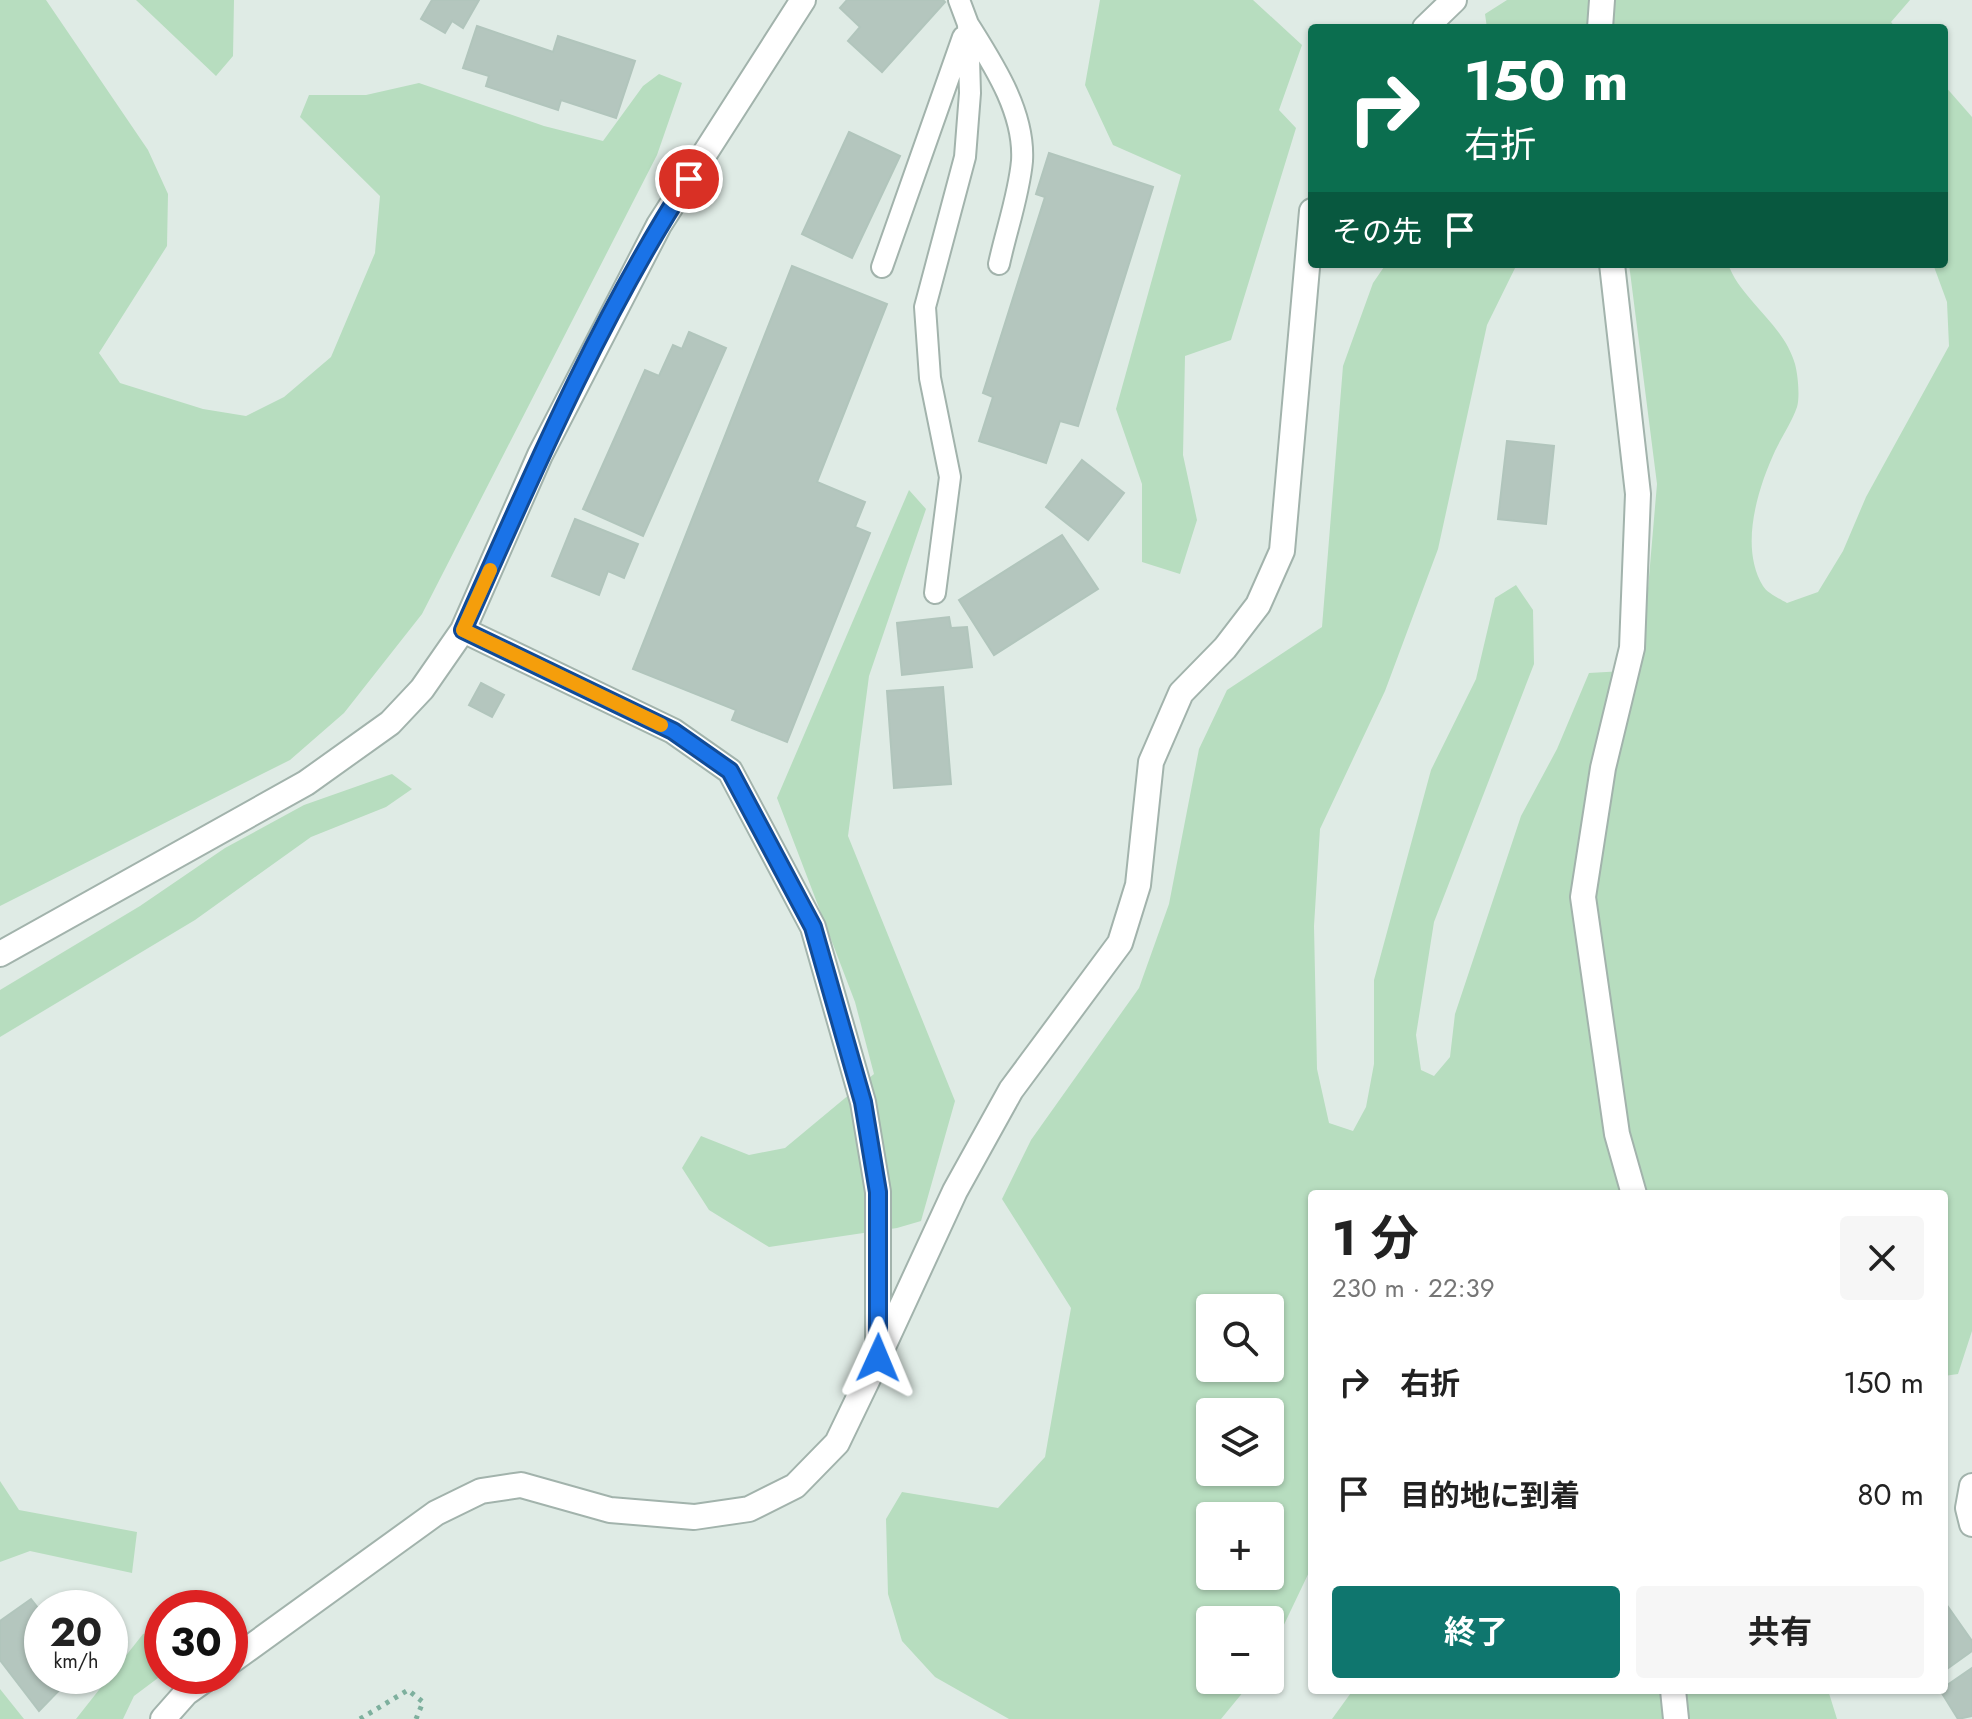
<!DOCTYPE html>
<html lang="ja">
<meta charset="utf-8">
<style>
:root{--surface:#fff;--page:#f6f6f6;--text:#222;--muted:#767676;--accent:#0f766e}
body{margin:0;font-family:Jost,"Noto Sans JP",sans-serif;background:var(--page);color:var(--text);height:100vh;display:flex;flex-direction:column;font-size:30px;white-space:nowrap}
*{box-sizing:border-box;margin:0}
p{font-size:26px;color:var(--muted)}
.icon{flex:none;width:44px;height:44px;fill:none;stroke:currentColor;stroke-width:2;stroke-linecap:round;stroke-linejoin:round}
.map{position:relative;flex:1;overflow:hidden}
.panel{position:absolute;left:1308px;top:1190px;width:640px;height:504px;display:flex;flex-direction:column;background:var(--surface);border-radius:8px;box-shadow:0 2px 6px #0004}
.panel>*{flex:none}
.banner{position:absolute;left:1308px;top:24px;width:640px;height:244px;border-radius:8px;box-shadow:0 2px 6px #0004;background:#0b6e4f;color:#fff;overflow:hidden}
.controls{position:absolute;left:1196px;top:1294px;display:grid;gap:16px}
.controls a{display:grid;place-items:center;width:88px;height:88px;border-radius:8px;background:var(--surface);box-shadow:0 2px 6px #0004;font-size:40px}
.speed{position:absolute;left:24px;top:1590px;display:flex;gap:16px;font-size:40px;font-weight:700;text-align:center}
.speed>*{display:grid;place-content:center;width:104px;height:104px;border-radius:50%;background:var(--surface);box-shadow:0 2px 6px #0004;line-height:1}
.speed small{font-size:20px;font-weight:400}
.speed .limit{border:12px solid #d22;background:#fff;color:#111}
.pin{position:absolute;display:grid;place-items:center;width:68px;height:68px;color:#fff;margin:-34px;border:4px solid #fff;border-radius:50%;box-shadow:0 2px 8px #0007}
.me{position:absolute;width:88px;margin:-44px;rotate:1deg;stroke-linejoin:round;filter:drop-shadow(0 0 6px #0008)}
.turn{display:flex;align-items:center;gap:28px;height:168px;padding:0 24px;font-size:36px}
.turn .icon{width:104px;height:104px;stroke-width:2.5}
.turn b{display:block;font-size:56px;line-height:68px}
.then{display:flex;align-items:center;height:76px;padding:0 24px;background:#0003;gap:16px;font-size:30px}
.round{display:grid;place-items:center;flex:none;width:84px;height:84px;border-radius:8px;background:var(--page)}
.summary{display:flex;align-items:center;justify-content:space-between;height:136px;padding:0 24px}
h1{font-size:48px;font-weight:700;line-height:60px}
.primary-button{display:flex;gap:16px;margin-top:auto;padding:16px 24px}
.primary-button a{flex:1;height:92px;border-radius:8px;background:var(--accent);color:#fff;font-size:32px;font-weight:700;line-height:92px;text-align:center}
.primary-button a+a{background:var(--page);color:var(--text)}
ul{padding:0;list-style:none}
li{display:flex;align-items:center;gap:24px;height:112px;padding:0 24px}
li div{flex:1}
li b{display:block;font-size:30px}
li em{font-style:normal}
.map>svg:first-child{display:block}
</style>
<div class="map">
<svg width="1972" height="1719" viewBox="0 0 1972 1719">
<rect width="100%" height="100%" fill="#dfebe5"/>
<path fill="#b7ddbf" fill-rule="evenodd" d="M 0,0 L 46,0 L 148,150 L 168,194 L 167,246 L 99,353 L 120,383 L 203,409 L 246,416 L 284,397 L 331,357 L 375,253 L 380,196 L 300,117 L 309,95 L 366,95 L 419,83 L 544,126 L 603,141 L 643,86 L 659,74 L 682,83 L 657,155 L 422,614 L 344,713 L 290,760 L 0,906 Z
M 136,0 L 234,0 L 233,56 L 216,76 Z
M 1100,0 L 1253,0 L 1302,45 L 1279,110 L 1296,128 L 1231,340 L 1185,356 L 1183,455 L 1197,520 L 1180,574 L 1142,562 L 1142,484 L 1116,409 L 1181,175 L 1113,145 L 1085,85 Z
M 1507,0 L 1910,0 L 1891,22 L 1896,28 L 1487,28 L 1485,14 Z
M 1944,85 L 1972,117 L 1972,1331 L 1958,1374 L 1944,1376 L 1944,1194 L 1312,1194 L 1312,1566 L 1270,1654 L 1270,1620 L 1210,1620 L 1210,1680 L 1253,1680 L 1221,1719 L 1009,1719 L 935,1677 L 902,1641 L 888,1594 L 886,1519 L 902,1492 L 998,1508 L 1045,1457 L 1071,1308 L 1002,1199 L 1031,1140 L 1139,988 L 1169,904 L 1199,749 L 1227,690 L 1322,627 L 1343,366 L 1373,283 L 1386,264 L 1517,264 L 1487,325 L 1438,549 L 1385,691 L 1320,829 L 1314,926 L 1317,1069 L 1329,1123 L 1353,1131 L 1366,1107 L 1374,1064 L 1374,980 L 1431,770 L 1476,679 L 1495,598 L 1516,585 L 1533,610 L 1534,664 L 1434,922 L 1416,1035 L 1421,1070 L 1434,1076 L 1450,1057 L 1455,1014 L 1521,816 L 1557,749 L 1589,673 L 1641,670 L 1657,484 L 1629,264 L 1728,264 C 1741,300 1783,323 1795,364 C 1798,375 1800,397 1797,407 C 1792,422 1782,436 1775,451 C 1758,488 1739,547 1763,586 C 1767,593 1780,599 1787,603 L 1818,592 L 1843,551 L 1866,497 L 1949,346 L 1947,302 L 1933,264 L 1944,264 ZM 1210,1308 L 1270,1308 L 1270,1368 L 1210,1368 ZM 1210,1412 L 1270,1412 L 1270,1472 L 1210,1472 ZM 1210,1516 L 1270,1516 L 1270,1576 L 1210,1576 Z
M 909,490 L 926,509 L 869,676 L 848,836 L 955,1101 L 921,1221 L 897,1228 L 769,1247 L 709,1210 L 682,1168 L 701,1136 L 749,1155 L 785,1148 L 874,1074 L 855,1002 L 777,798 Z
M 392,774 L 412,789 L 386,807 L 311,837 L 195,920 L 0,1037 L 0,990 L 140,906 L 225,848 L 304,805 Z
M 0,1481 L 19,1510 L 137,1532 L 132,1573 L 30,1551 L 0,1562 Z
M 162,1630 L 162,1675 L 134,1696 L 123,1719 L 76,1719 L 143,1634 Z
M 0,1689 L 24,1719 L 0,1719 Z
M 1353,1690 L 1828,1690 L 1837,1719 L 1332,1719 Z"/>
<path fill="#b4c6be" stroke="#b1c5bc" stroke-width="2" d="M 432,0 L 479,0 L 463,28 L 452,21 L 445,33 L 421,19 Z
M 847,0 L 943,0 L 945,2 L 882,72 L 848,41 L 860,27 L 840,8 Z
M 477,26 L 553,52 L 558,36 L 635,61 L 616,118 L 561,100 L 558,110 L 486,86 L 489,76 L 463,68 Z
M 849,132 L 900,156 L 852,258 L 802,234 Z
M 1049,153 L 1153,187 L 1078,426 L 1060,421 L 1046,463 L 979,441 L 993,397 L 983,393 L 1045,197 L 1036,194 Z
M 792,266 L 887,304 L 817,482 L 865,502 L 855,527 L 870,533 L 787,742 L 732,720 L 736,710 L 633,669 Z
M 689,332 L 726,348 L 643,536 L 583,509 L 645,370 L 659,376 L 673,345 L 682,349 Z
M 1507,441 L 1554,446 L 1546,524 L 1498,519 Z
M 1082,460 L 1124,493 L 1088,540 L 1046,507 Z
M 575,519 L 638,544 L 624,578 L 608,571 L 599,595 L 552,576 Z
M 1062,535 L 1098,589 L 994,655 L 959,600 Z
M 949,617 L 951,628 L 967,627 L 972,667 L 902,675 L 897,623 Z
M 481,683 L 504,695 L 492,717 L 469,705 Z
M 943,687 L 951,784 L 894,788 L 887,691 Z
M 31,1599 L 42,1613 L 42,1676 L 73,1676 L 39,1711 L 0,1660 L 0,1621 Z
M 1944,1601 L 1972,1641 L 1972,1651 L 1944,1671 Z
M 1972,1668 L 1972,1716 L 1958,1719 L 1940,1690 Z"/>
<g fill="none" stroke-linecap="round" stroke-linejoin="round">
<g stroke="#a2b3ac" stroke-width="24">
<path id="lane" d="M 968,24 C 993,64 1025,112 1022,161 C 1019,195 1006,231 999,264
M 882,267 L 963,37
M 935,593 L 950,477 L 930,378 L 925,307 L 965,157 L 970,93 L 968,24 L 959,0"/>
</g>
<g stroke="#a2b3ac" stroke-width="28">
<path id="street" d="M 1425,28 L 1454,0
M 1600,28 L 1602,0
M 1612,264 L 1638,494 L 1632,648 L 1603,768 L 1583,897 L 1617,1134 L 1634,1194
M 0,954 L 306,783 L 390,723 L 422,689 L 463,630 L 540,455 L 659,225 L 803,0
M 882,1349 L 955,1191 L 1011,1090 L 1120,943 L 1138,885 L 1151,762 L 1181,693 L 1225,648 L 1258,605 L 1282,551 L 1312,211
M 1972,1486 L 1968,1508 L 1972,1524
M 230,1662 L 436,1513 L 481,1491 L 521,1485 L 610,1510 L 694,1517 L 749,1509 L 795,1486 L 837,1443 L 878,1358 L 878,1192 L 863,1102 L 813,927 L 730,771 L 673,731 L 463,630
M 1673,1690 L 1676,1719
M 163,1719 L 186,1693 L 210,1676"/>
</g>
<path stroke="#7eb09e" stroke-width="5" stroke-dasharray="4 6" stroke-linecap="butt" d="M 360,1719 L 408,1690 L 423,1702 L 416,1719"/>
<use href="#lane" stroke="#fff" stroke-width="20"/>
<use href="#street" stroke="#fff" stroke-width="24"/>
</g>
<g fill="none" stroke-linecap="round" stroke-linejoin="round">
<g stroke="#114b97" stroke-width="20">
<path id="route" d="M 689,179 C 598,320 531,477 463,630 L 673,731 L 730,771 L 813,927 L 863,1102 L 878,1192 L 878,1358"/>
</g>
<use href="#route" stroke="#1a73e8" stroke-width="14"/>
<path stroke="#f59e0b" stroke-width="14" d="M 490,570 L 463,630 L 661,725"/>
</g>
</svg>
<div class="controls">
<a><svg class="icon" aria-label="search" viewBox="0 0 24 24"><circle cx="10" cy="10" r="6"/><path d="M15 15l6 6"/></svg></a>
<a><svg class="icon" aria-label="layers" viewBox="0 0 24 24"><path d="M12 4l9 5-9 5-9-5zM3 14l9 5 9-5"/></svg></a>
<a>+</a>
<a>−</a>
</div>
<div class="speed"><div>20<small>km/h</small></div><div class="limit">30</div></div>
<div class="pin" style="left:689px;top:179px;background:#d93025"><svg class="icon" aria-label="arrive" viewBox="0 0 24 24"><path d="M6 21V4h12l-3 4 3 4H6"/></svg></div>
<svg class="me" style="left:878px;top:1358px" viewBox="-20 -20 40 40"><path d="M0-17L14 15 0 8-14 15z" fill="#1a73e8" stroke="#fff" stroke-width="4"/></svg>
<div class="banner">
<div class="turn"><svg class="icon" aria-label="right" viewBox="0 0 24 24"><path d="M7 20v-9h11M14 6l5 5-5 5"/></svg><div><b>150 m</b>右折</div></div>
<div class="then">その先<svg class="icon" aria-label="arrive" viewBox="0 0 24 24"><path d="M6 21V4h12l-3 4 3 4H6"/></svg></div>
</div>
<section class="panel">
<div class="summary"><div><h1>1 分</h1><p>230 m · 22:39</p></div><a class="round"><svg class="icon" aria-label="close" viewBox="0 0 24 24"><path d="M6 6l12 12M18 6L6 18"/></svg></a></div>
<ul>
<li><svg class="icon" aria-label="right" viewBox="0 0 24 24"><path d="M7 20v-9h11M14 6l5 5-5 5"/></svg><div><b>右折</b></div><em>150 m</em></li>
<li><svg class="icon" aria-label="arrive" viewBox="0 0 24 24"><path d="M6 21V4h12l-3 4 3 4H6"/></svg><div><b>目的地に到着</b></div><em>80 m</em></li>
</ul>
<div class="primary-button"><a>終了</a><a>共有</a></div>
</section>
</div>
